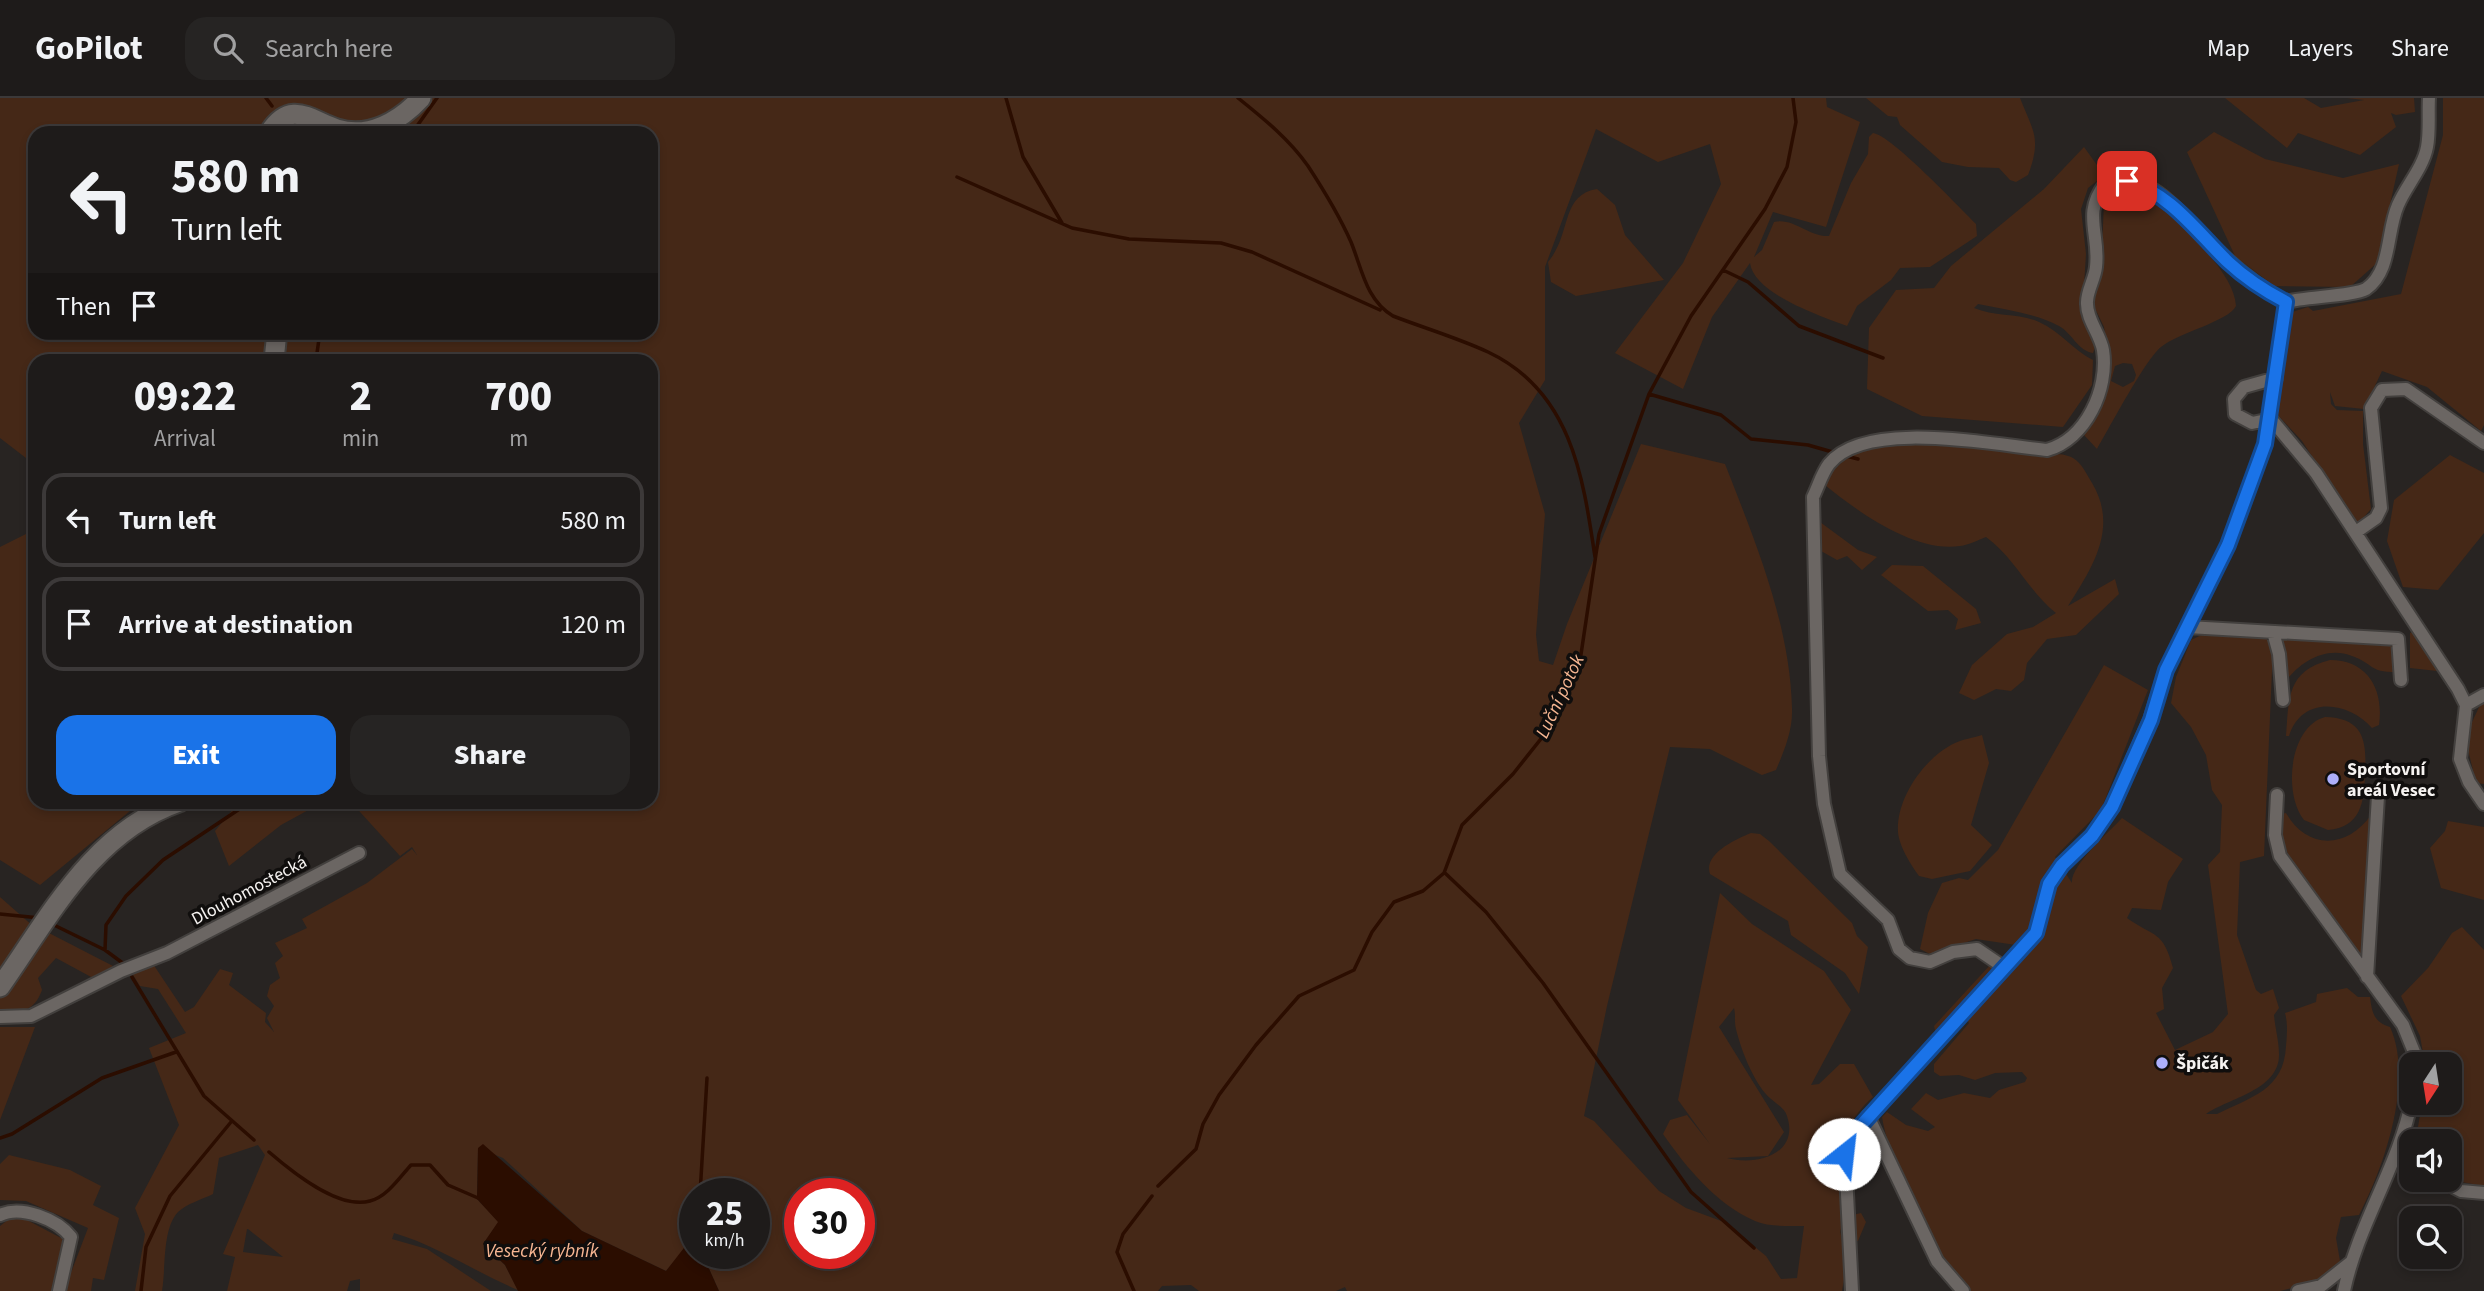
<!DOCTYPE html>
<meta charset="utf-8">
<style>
:root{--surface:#1e1b1a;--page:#262423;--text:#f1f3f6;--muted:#a1a1a2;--line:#3c3939;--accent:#1a73e8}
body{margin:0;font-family:"Source Sans 3",sans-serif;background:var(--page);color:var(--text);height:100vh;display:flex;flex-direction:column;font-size:26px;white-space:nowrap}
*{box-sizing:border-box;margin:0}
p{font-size:23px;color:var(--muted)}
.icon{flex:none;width:38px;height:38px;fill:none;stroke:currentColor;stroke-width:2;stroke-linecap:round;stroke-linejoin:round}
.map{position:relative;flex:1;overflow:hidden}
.panel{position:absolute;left:28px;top:256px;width:630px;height:455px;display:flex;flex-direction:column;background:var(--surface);border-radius:21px;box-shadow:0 4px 10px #0003,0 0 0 2px var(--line)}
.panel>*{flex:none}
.guide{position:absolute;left:28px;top:28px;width:630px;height:214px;border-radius:21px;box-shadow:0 4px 10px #0003,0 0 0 2px var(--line);background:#1e1b1a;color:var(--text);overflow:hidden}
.needle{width:46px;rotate:192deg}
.tools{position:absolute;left:2399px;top:954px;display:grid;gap:14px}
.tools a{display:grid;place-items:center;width:63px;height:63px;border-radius:14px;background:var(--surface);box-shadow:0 4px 10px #0003,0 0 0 2px var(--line);font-size:35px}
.speed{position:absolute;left:679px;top:1080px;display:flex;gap:14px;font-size:35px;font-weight:700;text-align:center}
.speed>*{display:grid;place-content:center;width:91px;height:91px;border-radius:50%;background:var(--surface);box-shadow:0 4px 10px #0003,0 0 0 2px var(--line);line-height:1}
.speed small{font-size:18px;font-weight:400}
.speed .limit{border:10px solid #d22;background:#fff;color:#111}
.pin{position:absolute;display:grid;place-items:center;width:60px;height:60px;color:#fff;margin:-30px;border-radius:14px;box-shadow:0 4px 10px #0006}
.me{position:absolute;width:77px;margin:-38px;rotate:29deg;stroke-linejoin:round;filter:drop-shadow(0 0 5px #0008)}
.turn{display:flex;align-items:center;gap:24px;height:147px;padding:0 28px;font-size:32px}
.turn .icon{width:91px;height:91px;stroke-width:2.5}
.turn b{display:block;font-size:49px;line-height:60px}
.then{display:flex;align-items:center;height:66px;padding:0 28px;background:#0003;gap:14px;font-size:26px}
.eta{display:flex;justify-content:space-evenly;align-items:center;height:119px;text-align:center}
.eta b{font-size:42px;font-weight:800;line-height:49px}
.primary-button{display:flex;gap:14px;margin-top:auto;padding:14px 28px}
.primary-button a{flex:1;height:80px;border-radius:21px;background:var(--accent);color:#fff;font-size:28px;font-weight:800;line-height:80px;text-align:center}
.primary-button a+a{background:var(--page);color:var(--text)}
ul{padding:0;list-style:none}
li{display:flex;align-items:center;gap:21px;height:94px;margin:0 14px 10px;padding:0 14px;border:4px solid var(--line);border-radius:21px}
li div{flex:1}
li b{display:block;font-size:26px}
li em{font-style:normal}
header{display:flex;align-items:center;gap:42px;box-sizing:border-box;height:98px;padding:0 35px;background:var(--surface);border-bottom:2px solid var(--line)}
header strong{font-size:33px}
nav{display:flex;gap:38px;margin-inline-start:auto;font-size:24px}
.search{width:490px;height:63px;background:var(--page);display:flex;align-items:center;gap:18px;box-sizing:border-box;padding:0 24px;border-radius:21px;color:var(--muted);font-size:26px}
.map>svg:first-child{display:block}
</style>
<header>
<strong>GoPilot</strong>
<div class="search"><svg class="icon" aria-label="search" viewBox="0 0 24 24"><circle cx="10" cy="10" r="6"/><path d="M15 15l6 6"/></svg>Search here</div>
<nav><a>Map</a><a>Layers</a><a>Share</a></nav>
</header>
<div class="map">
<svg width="2484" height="1193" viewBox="0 0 2484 1193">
<rect width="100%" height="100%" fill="#282422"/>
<path fill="#452817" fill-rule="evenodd" d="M 0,0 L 1826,0 L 1827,9 L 1860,24 L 1826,129 L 1773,114 L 1754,159 L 1762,152 L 1774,124 C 1793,119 1809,139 1829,138 L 1851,85 L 1868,56 L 1869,39 L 1873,35 C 1891,37 1959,109 1976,126 L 1977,138 L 1930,169 L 1900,170 L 1891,182 L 1857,208 L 1847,228 C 1821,218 1754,196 1750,165 L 1712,219 L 1683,291 L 1615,255 L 1683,165 L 1721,86 L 1710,46 L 1658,64 L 1596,31 L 1545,169 L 1545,282 L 1519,325 L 1545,416 L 1536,537 L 1539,563 L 1553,567 L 1567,526 L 1641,346 L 1725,366 C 1755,443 1790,526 1792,610 C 1793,632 1784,653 1776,672 L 1762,677 L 1710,651 L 1670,649 L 1607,908 L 1584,1018 L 1594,1023 L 1659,1093 L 1686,1110 L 1724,1124 L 1766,1158 L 1781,1181 L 1797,1180 L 1804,1128 C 1788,1128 1769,1129 1755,1123 C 1716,1106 1686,1069 1663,1036 L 1670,1022 L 1687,1017 L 1710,1046 L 1678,1002 L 1720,795 L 1752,826 L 1824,873 L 1851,912 L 1811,987 L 1819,986 L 1840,966 L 1854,966 L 1873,999 C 1851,1018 1843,1039 1835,1067 L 1852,1032 L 1866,1030 L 1873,1043 L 1861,1061 L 1855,1085 L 1842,1106 L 1844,1119 L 1861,1115 L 1866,1124 L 1858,1143 L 1847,1145 L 1840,1131 L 1846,1170 L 1842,1193 L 1347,1193 L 1345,1189 L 1336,1193 L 1199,1193 L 1191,1187 L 1162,1188 L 1158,1193 L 719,1193 L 702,1155 L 754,1155 L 754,1096 L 695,1096 L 695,1139 L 666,1173 L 582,1133 L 503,1060 L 478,1050 L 477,1101 L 499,1124 L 483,1146 L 505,1167 L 518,1192 C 475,1174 438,1148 394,1135 L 392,1141 L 427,1151 L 491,1193 L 360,1193 L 360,1181 L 350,1183 L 347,1193 L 227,1193 L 235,1159 L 223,1156 L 265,1057 L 258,1047 L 219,1060 L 213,1096 C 203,1101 186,1106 178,1114 C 162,1131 166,1170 162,1193 L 135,1193 L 145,1136 L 135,1110 L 179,1027 L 149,950 L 186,935 L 158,891 L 140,888 L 130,872 L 153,866 L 185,914 L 194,909 L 220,871 L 233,875 L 229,887 L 266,915 L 265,924 L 274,934 L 267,920 L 274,908 L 267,898 L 270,887 L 280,880 L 275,865 L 283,858 L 275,845 L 307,830 L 302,821 L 367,785 L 412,751 L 417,757 L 412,749 L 400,758 L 351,704 L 651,704 L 651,262 L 35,262 L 35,704 L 153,704 L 136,708 L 40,787 L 0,762 L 0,449 L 26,436 L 35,367 L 0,340 ZM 35,35 L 651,35 L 651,234 L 35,234 ZM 1734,910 C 1736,917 1734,924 1736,931 C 1741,952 1752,979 1765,995 C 1772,1004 1784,1008 1787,1018 C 1800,1057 1755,1068 1727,1060 L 1768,1058 L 1784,1034 L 1719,929 ZM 800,1096 L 859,1096 L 859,1155 L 800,1155 ZM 247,1131 L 248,1131 L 283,1159 L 243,1154 Z
M 1866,0 L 2020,0 C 2033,33 2042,40 2028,77 L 2016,84 L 2010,82 L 1999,70 L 1968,69 L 1942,64 L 1900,27 L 1897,19 L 1888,18 Z
M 2225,0 L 2304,0 L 2321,10 L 2364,2 L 2347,0 L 2414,0 L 2415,14 L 2396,17 L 2391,15 L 2396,29 L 2360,57 L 2298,35 L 2287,50 Z
M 2443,0 L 2484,0 L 2484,327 L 2481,333 L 2427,289 L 2382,273 L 2364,311 L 2335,308 L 2330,294 L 2331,306 L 2337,312 L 2363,313 L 2363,346 L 2371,411 L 2357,427 L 2302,343 L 2277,316 L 2292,214 L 2308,209 L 2313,213 L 2401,196 L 2443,37 Z
M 2214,34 L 2265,61 L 2343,80 L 2399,66 L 2377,165 L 2350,189 L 2274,188 L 2235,158 L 2187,54 Z
M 2084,49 L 2102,74 L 2102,79 L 2088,90 L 2081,111 L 2086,156 L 2082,219 L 2095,249 L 2093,255 C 2078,253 2072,235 2059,228 C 2034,215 2006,212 1978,206 L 1974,210 C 1995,219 2020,215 2039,224 C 2061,234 2073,252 2093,262 L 2092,287 L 2063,329 L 1922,318 L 1867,291 L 1869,230 L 1896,192 L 1934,190 L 1951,168 L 2044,91 Z
M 1597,91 L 1615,107 L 1625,137 L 1664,182 L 1576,198 L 1551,184 L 1548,164 C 1572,136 1560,97 1597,91 Z
M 2122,91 L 2151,98 L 2160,106 C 2183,131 2234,173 2236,208 C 2229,223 2178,235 2161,249 C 2145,262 2110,329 2097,351 L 2084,337 L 2098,308 L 2110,267 L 2104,229 L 2092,204 L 2094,191 L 2101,174 L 2104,104 L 2114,93 ZM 2123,265 L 2132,266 L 2136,277 L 2134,283 L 2123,289 L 2111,283 L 2115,268 Z
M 1919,342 C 1953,346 1986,352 2020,356 C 2036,358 2059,352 2073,360 C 2082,365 2087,377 2092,385 C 2119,430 2092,470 2068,508 L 2115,481 L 2119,496 L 2076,537 L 2047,541 L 2027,565 L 2024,582 L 2011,593 L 1996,591 L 1974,602 L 1959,595 L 1972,567 L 2007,536 L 2033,529 L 2056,515 C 2029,494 2015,460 1986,439 C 1978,442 1969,447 1960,448 C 1915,455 1858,414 1825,387 C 1840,351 1883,344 1919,342 Z
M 2450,357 L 2484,375 L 2484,435 L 2438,492 L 2403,489 L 2387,443 L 2394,402 Z
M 1820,424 L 1858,452 L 1877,459 L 1862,472 L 1847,458 L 1837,462 L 1821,453 Z
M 1892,467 L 1923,468 L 1976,511 L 1981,525 L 1955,532 L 1958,521 L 1948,512 L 1928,513 L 1881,477 Z
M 2418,531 L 2439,569 L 2437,573 L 2410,570 L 2410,535 Z
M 2208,534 L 2229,539 L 2266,540 L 2273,549 L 2264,758 L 2240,764 L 2237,837 L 2256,892 L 2261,896 L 2273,891 L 2279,910 L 2274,917 C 2275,930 2279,943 2279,956 C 2280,992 2229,1000 2206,1016 L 2217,1016 C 2251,999 2284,992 2286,948 C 2287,937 2288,926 2285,915 L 2316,904 L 2317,896 L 2347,890 L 2358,899 L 2370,899 C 2372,915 2374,924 2390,929 C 2414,982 2385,1067 2359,1117 L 2341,1119 L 2336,1140 L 2340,1163 L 2320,1183 L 2280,1193 L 1970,1193 C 1936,1161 1889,1065 1882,1019 L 1887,1014 L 1906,1027 L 1928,1033 L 1935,1029 L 1911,1011 L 1926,995 L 1938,1002 L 1964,995 L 1990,1000 L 1999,992 L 2025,984 L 2027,980 L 2022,974 L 1995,975 L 1975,982 L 1959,977 L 1940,978 L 1934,974 L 1934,966 L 1969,925 L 1958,911 L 1936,936 L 1934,928 L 1991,866 L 2005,874 L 2026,838 L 2016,847 L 1976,841 L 1930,856 L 1920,851 L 1928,815 L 1942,785 L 1959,780 L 1968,782 L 1998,752 L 2104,567 L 2148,592 L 2101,712 L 2055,759 L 2072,785 C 2070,768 2109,734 2122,720 L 2183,761 L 2168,784 L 2161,812 L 2132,810 L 2127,820 C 2155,840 2163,832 2173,870 L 2162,890 L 2164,911 L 2156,915 L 2175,952 L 2213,934 L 2228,916 L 2208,767 L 2220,754 L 2222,707 L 2212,692 L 2206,657 L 2191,629 L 2171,605 L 2176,579 L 2191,542 Z
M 2280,540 L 2395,546 L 2397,574 C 2367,574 2375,566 2352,558 C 2326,548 2301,563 2285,584 Z
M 2330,562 C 2368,562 2384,592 2379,627 L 2372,630 C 2348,603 2302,597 2289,638 L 2286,638 C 2289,599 2287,573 2330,562 Z
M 2481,605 L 2484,605 L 2484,686 L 2476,685 L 2465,639 Z
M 2325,619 C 2364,620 2367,643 2365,676 C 2364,705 2361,729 2328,732 L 2304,722 C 2283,696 2289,629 2325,619 Z
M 1982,637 L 1989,665 L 1971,727 L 1992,747 L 1970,773 L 1932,781 L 1919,778 C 1911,767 1899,748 1898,734 C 1896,700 1925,659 1955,645 C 1963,641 1973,640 1982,637 Z
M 239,704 L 323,704 L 281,727 L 229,768 L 215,733 Z
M 2286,715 C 2307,752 2347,751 2371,717 L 2364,857 L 2357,856 C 2327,814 2278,769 2281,716 Z
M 2448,723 L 2484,729 L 2484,802 L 2441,790 L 2430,750 L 2445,733 Z
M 1751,735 L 1760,736 L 1769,743 L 1852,825 L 1857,838 L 1868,849 L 1859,896 L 1845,875 L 1791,837 L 1788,823 L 1710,776 C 1703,756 1736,741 1751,735 Z
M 0,799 L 34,829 L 0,876 Z
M 2462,829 L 2484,852 L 2484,1088 L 2450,1082 L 2450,1043 L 2419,1043 L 2417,1035 L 2422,1005 L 2450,1004 L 2450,966 L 2425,966 L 2420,938 L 2401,898 L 2428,870 L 2452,835 Z
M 47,834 L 113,868 L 93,880 L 56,860 L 38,880 L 42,892 C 34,914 22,914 0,914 L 0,899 Z
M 0,929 L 35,929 L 0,1022 Z
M 9,1057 L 70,1072 L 101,1088 L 93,1107 L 119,1120 L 104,1182 L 93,1180 L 91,1193 L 64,1193 L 88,1130 L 26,1103 L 0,1102 L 0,1066 Z
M 9,1121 L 25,1121 L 63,1141 L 51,1193 L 0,1193 L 0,1128 Z"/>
<path fill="#2b0d00" d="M 483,1046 L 582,1133 L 666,1173 L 694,1137 L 695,1155 L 702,1155 L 719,1193 L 518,1193 L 505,1167 L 483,1146 L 498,1124 L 477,1101 L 478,1050 Z"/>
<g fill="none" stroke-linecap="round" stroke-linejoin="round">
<path stroke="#2b0d00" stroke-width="3.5" d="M 266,0 L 272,8
M 1006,0 L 1023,59 L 1062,125
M 1238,0 C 1264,21 1289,41 1308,68 C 1323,91 1340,119 1351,144 C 1362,171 1366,202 1393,218 C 1424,230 1458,240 1488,254 C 1571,293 1583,378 1595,459
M 286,26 L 292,35
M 412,35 L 437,0
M 957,79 L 1072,130 L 1129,141 L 1221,145 L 1252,154 L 1380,212
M 1723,172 L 1748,184 L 1799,228 L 1883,260
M 316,262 L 320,234
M 1649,296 L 1721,317 L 1751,341 L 1808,347 L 1836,355
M 1846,358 L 1858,361
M 1445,775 L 1486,814 L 1543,885 L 1691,1094 L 1754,1150
M 0,816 L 40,820
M 56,828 L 105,852 L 124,866
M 105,852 L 106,827 L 126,798 L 163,762 L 250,704
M 132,879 L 204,998 L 254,1042
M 0,1040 L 12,1036 L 102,980 L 176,954
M 269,1054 C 291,1073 338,1112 370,1103 C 387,1099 400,1079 411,1067 L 430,1067 L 448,1087 L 478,1100
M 1158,1088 L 1196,1051 L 1203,1026 L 1219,997 L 1256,947 L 1299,898 L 1354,872 L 1372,834 L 1394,804 L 1423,793 L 1444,775 L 1462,727 L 1513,676 L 1548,632 L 1580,563 L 1599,436 L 1649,296 L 1691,218 L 1765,111 L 1787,69 L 1796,24 L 1793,0
M 700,1096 L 707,980
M 141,1193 L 146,1149 L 170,1098 L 231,1024
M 1134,1193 L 1117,1154 L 1123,1136 L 1152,1098"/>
<g stroke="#43403e" stroke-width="16">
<path id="street" d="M 2271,321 L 2316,375 L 2458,591 L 2466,607 L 2460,661 L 2469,684 L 2484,706
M 2271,321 L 2252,325 L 2235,316 L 2234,301 L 2244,289 L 2276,280
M 2356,434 L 2376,420 L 2381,410 L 2371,310 L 2382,292 L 2406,291 L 2484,345
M 2188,529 L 2398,541 L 2401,582
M 2273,534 L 2279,556 L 2283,602
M 2466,607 L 2484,597
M 2277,697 L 2275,737 L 2280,758 L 2403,927 L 2414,954 L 2414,966
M 2005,870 L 1977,851 L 1953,854 L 1930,864 L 1910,860 L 1899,851 L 1888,822 L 1840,776 L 1824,706 L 1819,658 L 1813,399 C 1818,389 1822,375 1829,366 C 1865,320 1995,347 2047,352 C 2086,341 2109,291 2103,252 C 2100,236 2087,222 2087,206 C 2086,194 2095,181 2096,169 C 2100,136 2082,116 2105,86 C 2120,84 2134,82 2148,89 C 2169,99 2185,121 2201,136 C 2227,163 2253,186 2286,204 C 2304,199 2354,198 2366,191 C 2392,173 2386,134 2398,107 C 2406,88 2423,70 2427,49 C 2430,33 2428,16 2429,0
M 2367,879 L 2378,698
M 0,919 L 31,918 L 121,873 L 167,855 L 359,755
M 1868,1018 L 1937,1163 L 1963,1193
M 2440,1082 L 2461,1093 L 2484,1095
M 0,1117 C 21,1107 57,1121 71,1139 L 59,1193
M 1852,1193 L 1845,1057 L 1854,1035 L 2036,835 L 2049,786 L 2062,767 L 2092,738 L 2112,709 L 2150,622 L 2166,572 L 2228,447 L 2265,346 L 2286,204
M 2298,1193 L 2321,1188 L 2350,1165
M 2344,1193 C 2358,1126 2399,1068 2412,1001"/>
</g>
<g stroke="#43403e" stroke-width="23">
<path id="secondary" d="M 269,35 C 291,0 311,23 337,31 C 369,41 400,23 421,0
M 274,262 L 277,234
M 0,889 C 50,818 93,734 179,704"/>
</g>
<use href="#street" stroke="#6b6663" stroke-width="12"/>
<use href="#secondary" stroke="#6b6663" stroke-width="19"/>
</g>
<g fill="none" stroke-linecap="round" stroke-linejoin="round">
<g stroke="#114b97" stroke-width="18">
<path id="route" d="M 1844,1056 L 1854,1035 L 2036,835 L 2049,786 L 2062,767 L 2092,738 L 2112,709 L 2151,622 L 2166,572 L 2228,447 L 2265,346 L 2286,204 C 2265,193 2245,180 2228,164 C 2197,134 2170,95 2127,83"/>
</g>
<use href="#route" stroke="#1a73e8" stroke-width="12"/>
</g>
<g fill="#acaffb" stroke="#100e0d" stroke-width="2.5">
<circle cx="2333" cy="681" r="7"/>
<circle cx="2162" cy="965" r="7"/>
</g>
<g text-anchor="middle" stroke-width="7" stroke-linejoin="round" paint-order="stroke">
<g font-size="18" font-weight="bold" fill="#f6f3f1" stroke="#100e0d" text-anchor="start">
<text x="2347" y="677">Sportovní<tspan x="2347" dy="21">areál Vesec</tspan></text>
<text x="2176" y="971">Špičák</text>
</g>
<g font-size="18" fill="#f6f3f1" stroke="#100e0d">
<text transform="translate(249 792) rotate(-28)" y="6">Dlouhomostecká</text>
</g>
<g font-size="19" font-style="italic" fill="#f6b692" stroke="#100e0d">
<text transform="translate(1559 598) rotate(-65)" y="7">Luční potok</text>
<text x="542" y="1159">Vesecký rybník</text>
</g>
</g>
</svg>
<div class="tools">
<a><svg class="needle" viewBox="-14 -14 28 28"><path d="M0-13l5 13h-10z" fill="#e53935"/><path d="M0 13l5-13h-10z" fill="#a1a1a2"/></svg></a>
<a><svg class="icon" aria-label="sound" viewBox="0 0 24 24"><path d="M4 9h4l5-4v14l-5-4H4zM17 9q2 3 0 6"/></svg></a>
<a><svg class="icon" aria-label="search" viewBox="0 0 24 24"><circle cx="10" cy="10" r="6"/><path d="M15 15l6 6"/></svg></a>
</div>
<div class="speed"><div>25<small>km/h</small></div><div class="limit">30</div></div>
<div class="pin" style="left:2127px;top:83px;background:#d93025"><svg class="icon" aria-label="arrive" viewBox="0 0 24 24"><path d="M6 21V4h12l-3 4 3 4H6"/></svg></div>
<svg class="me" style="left:1844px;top:1056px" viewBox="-20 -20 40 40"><circle r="19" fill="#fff"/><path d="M0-13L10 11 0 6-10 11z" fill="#1a73e8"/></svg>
<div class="guide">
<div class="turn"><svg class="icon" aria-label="left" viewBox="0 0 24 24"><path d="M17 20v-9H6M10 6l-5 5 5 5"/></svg><div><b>580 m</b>Turn left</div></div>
<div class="then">Then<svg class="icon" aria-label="arrive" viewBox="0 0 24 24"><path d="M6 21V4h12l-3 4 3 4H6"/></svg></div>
</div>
<section class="panel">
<div class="eta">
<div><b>09:22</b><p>Arrival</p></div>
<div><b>2</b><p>min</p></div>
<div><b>700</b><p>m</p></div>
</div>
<ul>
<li><svg class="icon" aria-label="left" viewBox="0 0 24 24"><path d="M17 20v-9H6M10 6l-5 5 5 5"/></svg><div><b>Turn left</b></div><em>580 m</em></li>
<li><svg class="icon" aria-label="arrive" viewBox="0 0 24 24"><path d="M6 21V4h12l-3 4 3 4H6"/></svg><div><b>Arrive at destination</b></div><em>120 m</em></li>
</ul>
<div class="primary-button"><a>Exit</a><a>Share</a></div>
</section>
</div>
